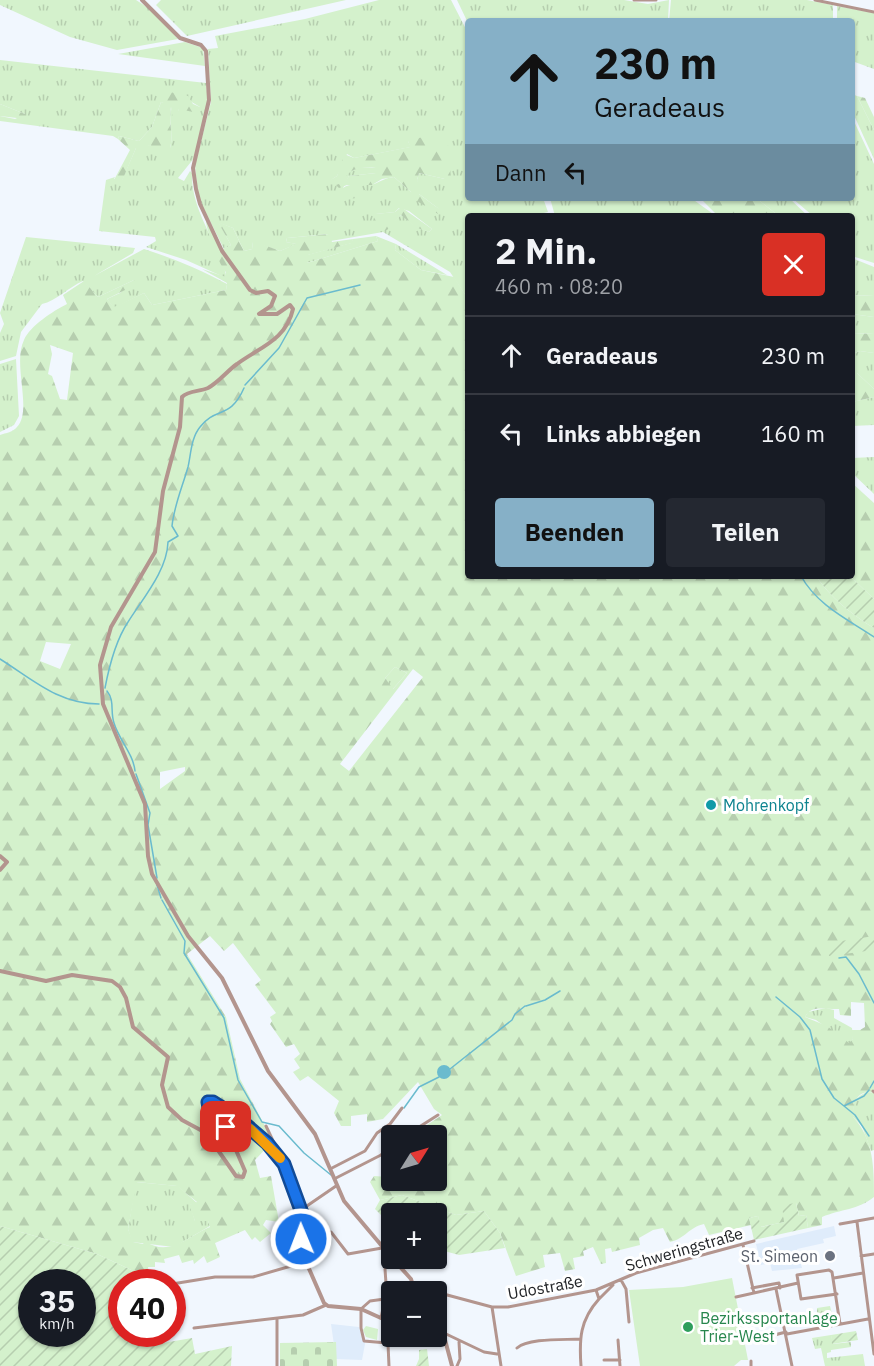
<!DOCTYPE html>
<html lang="de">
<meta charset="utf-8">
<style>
:root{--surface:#171b24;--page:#242831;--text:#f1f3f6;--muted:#9ea1a6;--line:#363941;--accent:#86b0c7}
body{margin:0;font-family:"IBM Plex Sans",sans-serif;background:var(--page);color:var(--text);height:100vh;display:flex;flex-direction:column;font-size:22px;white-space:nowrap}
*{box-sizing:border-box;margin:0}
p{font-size:20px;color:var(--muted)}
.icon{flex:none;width:33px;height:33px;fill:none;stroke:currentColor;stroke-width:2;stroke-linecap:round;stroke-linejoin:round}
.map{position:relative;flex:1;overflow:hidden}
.details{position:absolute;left:465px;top:213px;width:390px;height:366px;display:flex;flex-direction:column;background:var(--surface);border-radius:6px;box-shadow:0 2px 4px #0004}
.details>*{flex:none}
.guide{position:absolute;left:465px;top:18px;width:390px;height:183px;border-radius:6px;box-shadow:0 2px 4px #0004;background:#86b0c7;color:#111;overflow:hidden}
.needle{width:39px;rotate:53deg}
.fabs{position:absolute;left:381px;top:1125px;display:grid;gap:12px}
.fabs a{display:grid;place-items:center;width:66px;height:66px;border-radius:6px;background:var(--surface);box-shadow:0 2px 4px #0004;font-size:30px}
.speed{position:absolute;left:18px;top:1269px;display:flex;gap:12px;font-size:30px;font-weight:700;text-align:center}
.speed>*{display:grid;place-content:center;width:78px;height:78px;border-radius:50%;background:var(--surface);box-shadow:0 2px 4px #0004;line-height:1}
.speed small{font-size:15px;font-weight:400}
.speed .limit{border:9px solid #d22;background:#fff;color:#111}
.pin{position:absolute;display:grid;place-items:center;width:51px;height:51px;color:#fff;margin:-26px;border-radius:12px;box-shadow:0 3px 9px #0006}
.me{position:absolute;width:66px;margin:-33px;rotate:359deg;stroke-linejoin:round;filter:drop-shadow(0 0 4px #0008)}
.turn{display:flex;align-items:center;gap:21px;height:126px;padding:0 30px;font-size:27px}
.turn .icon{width:78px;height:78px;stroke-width:2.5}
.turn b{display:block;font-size:42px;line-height:51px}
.then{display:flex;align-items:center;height:57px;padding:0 30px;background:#0003;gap:12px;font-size:22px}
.round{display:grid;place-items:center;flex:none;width:63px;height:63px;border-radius:6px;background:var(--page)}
.summary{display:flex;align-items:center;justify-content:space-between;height:102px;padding:0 30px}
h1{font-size:36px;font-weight:700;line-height:45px}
.action{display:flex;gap:12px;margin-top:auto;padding:12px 30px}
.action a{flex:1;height:69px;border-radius:6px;background:var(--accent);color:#111;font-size:24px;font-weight:700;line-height:69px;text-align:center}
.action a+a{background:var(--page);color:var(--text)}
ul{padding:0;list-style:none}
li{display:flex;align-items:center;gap:18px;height:78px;padding:0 30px;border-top:2px solid var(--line)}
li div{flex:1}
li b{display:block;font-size:22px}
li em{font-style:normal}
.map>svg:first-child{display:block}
</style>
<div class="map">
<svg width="874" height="1366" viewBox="0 0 874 1366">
<defs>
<pattern id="grass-tufts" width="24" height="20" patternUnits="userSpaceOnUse" patternTransform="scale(1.5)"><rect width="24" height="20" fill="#d4f1cc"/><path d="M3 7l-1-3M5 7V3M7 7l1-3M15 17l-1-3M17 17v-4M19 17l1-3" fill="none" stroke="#b6ceaf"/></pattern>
<pattern id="forest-firs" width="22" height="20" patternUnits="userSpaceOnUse" patternTransform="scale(1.5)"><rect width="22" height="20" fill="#d4f1cc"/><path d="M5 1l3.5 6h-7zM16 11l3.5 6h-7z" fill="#b6ceaf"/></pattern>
<pattern id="cemetery-stones" width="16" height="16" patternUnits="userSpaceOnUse" patternTransform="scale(1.5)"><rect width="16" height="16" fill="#d4f1cc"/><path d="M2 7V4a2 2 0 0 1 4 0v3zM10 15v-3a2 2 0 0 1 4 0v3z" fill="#b6ceaf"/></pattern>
<pattern id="garden-furrows" width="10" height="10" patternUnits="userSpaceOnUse" patternTransform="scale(1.5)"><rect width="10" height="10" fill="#d4f1cc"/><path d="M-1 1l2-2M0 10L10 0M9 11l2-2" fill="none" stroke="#b6ceaf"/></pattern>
</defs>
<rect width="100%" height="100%" fill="#f1f7fe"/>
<path fill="#dfecfb" d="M 834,1226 L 836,1236 L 823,1239 L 824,1243 L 797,1249 L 802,1268 L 772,1271 L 770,1263 L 761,1265 L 756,1244 Z
M 331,1324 L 359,1327 L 365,1344 L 362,1360 L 336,1359 Z"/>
<path fill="url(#grass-tufts)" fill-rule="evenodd" d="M 0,0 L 136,0 L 153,11 L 178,39 L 117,50 L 70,37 L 0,5 Z
M 161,0 L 346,0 L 187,36 L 156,5 Z
M 379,0 L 451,0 L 468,33 L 468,198 L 543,198 L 548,212 L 544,213 L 545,216 L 468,216 L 468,299 L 450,272 L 383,232 L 331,241 L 328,234 L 287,238 L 286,242 L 297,244 L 280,251 L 253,242 L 252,249 L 244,251 L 233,228 L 219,223 L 231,245 L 224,249 L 200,201 L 197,186 L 195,165 L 211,102 L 208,49 L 218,48 L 215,36 L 305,19 ZM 408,141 L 445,179 L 419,173 L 417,180 L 419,194 L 439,209 L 411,192 L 394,177 C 386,178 381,181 374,184 C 364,187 352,181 343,188 L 349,176 L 376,173 L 376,168 L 360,167 L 331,180 L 337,176 L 347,154 L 354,158 L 411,147 ZM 399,208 L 409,211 L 432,229 L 429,232 L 415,226 L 401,215 L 390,225 L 374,220 L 376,214 L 395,212 Z
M 457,0 L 624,0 L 648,4 L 669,0 L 668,21 L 468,23 Z
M 671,0 L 807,0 L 833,5 L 833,21 L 669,21 Z
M 837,6 L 874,13 L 874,69 L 852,61 L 852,21 L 837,21 Z
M 185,42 L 203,48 L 205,66 L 118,54 Z
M 0,60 L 206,83 L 208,101 L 195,157 L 178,178 L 184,181 L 190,171 L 192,173 C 191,201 206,225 217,251 C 217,262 227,267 226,278 L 186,260 L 146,247 L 156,241 L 155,237 L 99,231 L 106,180 L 115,177 L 114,179 L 122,180 L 136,148 L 149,145 L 170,148 C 174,135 168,120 171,107 L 174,119 L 179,109 L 200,107 L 190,101 L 165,98 L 166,104 L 161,102 L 152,127 L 139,141 L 119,136 L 118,139 L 113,136 L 0,121 L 0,116 L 15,119 L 25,114 L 0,104 Z
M 852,94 L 857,96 L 874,130 L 874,159 L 852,111 Z
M 852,117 L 874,164 L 874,263 L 852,256 L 852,216 L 813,216 L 792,198 L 852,198 Z
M 550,198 L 691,198 L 716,216 L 555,216 Z
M 756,198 L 789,198 L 808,216 L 779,216 Z
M 376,236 L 378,241 L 307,263 L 307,255 L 351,243 L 353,239 Z
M 26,237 L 135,248 L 133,253 L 94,276 L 144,249 C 175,259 199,269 227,284 L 226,290 L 152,305 L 144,293 L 114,308 L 107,299 L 120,293 L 134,280 L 98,297 L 83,281 C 69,287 56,301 42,304 L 21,332 L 16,356 L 0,361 L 0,333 L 4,324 L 0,313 Z
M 396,244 L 447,275 L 421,270 L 395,250 Z
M 852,258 L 874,267 L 874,296 L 852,295 Z
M 852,314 L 874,317 L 874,334 L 852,333 Z
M 860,351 L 874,353 L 874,389 L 857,373 L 852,373 L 852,354 Z
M 16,359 L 19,416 L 14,425 L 0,432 L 0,364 Z
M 874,397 L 874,425 L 852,426 L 852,402 Z
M 874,457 L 874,494 L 852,473 L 852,458 Z
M 395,667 L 407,673 L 392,690 L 385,678 Z
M 826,1008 L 834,1010 L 834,1018 L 852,1028 L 853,1039 L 849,1044 L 816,1020 L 805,1017 L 808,1012 Z
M 867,1092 L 874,1093 L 874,1150 L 871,1151 L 862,1126 L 853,1117 C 853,1103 854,1098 867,1092 Z
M 136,1182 L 178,1186 L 197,1203 L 190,1205 L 195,1221 L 208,1221 L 210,1226 L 174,1247 L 132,1242 L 128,1229 Z
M 830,1306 L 832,1314 L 805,1318 L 804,1315 L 817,1313 L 817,1308 Z
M 831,1335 L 833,1344 L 851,1342 L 851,1347 L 831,1350 L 831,1352 L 827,1353 L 827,1358 L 863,1354 L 865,1366 L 825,1366 L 821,1348 L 815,1349 L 812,1338 Z"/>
<path fill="url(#forest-firs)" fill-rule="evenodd" d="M 161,90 L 188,96 L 193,104 L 200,107 L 193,112 L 179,109 L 176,119 L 173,119 L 171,107 C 168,121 174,135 170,148 L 157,148 L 149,145 L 141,151 L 136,148 L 122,181 L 114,180 L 130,150 L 118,139 L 119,136 L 139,141 L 152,127 L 161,102 L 165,103 Z
M 857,96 L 865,98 L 874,117 L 874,130 Z
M 0,104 L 25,114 L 25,119 L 0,116 Z
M 429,136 L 448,145 L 451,178 L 445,179 L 419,173 L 417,180 L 421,188 L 419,194 L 439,209 L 438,214 L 412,198 L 411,192 L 394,177 L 382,179 L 372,185 L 347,185 L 339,188 L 336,185 L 345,182 L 349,176 L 376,173 L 376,168 C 363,167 350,167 344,180 L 329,181 L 337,176 L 344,154 L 354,158 L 410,147 L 408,140 Z
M 366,190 L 362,197 L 331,202 L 327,200 L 327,196 Z
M 700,198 L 756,198 L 779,216 L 718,216 Z
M 401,207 L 432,229 L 429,232 L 415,227 L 401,215 L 387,230 L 382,231 L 372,225 L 375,214 L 395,212 Z
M 206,220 L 221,250 L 231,245 L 218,222 L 233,228 L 244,251 L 252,249 L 253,241 L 280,251 L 296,244 L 286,242 L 287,238 L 329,234 L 332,242 L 353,239 L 352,243 L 308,255 L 307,263 L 378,241 L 376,236 L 396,244 L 395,250 L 421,270 L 454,277 L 468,299 L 468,576 L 816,576 C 830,597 852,615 874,628 L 874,1093 C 857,1089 853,1103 853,1117 C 874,1139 874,1169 874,1197 C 858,1210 841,1209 822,1217 L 822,1225 L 808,1228 L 806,1215 L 799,1216 L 796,1203 L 785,1222 L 760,1227 L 758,1216 L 749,1218 L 751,1225 L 709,1235 L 704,1224 C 689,1227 685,1239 670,1242 L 663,1228 L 653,1230 L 639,1238 L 640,1245 L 612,1252 L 611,1248 L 605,1249 L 606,1263 L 601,1264 L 593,1247 L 583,1251 L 584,1256 L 573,1258 L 575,1269 L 565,1271 L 560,1253 L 543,1255 L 545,1267 L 516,1276 L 500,1233 L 484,1211 L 456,1215 L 402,1195 L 380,1200 L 370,1182 L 374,1176 L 388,1177 L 391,1166 L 392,1180 L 436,1180 L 436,1136 L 432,1135 L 424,1127 L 442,1115 L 434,1109 L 418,1082 L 383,1119 L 367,1122 L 367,1114 L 351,1116 L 351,1126 L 341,1126 L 334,1113 L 339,1101 L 308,1076 L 300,1081 L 293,1072 L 300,1068 L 294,1059 L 300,1054 L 294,1044 L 286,1047 L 270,1024 L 272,1021 L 270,1017 L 276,1013 L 255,985 L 261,980 L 233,943 L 224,951 L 210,936 L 187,954 L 226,1017 L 240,1079 L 273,1141 L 255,1160 L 260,1178 L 271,1176 L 279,1222 L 266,1220 L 263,1225 L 271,1233 L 260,1242 L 255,1237 L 252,1240 L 245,1230 L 215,1243 L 220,1257 L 207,1263 L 204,1256 L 194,1264 L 193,1260 L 182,1263 L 179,1255 L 164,1259 L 165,1263 L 155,1262 L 155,1267 L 148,1267 L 149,1276 L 140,1274 L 97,1254 L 0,1226 L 0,435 C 6,433 13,432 17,427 C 33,410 12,364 24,340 C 30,326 53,311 67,304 L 63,295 L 84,281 L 98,297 L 134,280 L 137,284 L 107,299 L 114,307 L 144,293 L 152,305 L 226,290 L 227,283 L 202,269 L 226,277 L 226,272 C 220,268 205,226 206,220 ZM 50,345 L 73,353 L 67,400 L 60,399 L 52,376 L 48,374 L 52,354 ZM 46,642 L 71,644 L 60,669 L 40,661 ZM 395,667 L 407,673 L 393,689 L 385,678 ZM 413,669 L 423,677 L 349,771 L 340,764 ZM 185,767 L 185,771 L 160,789 L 160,772 ZM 851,1002 L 864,1003 L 865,1027 L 860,1030 L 850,1030 L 853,1039 L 849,1043 L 827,1026 L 805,1017 C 811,1004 827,1010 839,1009 L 840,1015 L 851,1016 ZM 137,1182 L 177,1186 L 197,1202 L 189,1205 L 195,1221 L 208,1221 L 210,1227 C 188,1236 169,1258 145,1241 L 143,1244 L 133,1242 L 128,1229 Z
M 852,295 L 874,296 L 874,317 L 852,314 Z
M 852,333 L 874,334 L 874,353 L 860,351 L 852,354 Z
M 852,373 L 857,373 L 874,389 L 874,397 L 852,402 Z
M 852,483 L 874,503 L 874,599 L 850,576 Z"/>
<path fill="url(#cemetery-stones)" d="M 336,1342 L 337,1366 L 280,1366 L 280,1343 Z"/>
<path fill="#d4f1cc" d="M 166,805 L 169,824 L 158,825 L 155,810 Z
M 732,1278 L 748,1360 L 741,1360 L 734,1366 L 640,1366 L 629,1290 L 683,1287 Z
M 366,1326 L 378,1329 L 377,1340 L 366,1337 L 363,1330 Z"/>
<path fill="url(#garden-furrows)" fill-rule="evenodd" d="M 816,576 L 850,576 L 874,599 L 874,628 C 852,615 830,597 816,576 Z
M 874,936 L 874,950 L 829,956 L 828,943 Z
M 402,1195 L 456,1215 L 484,1211 L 500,1233 L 505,1248 L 459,1255 L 437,1249 L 436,1214 L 392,1214 L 391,1225 L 375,1209 L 380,1200 Z
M 796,1203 L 799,1216 L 806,1215 L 808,1228 L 754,1240 L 749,1218 L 758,1216 L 761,1227 L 784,1222 L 782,1205 Z
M 0,1226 L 97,1254 L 140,1274 L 149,1276 L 150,1282 L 122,1282 L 122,1334 L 160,1334 L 163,1343 L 192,1338 L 195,1354 L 232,1346 L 231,1366 L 0,1366 ZM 82,1282 L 82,1334 L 32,1334 L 32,1282 Z
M 856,1331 L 858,1340 L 832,1344 L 831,1335 Z
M 427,1349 L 429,1366 L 416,1366 L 419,1359 L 419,1350 Z"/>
<path fill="#6abbce" d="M437 1072a7 7 0 1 1 14 0a7 7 0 1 1-14 0Z"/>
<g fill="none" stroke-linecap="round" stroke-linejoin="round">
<path stroke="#6abbce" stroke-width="1.5" d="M 245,385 L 279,348 L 307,298 L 360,285
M 801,576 C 817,605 847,619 874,637
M 0,659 C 32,679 58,704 99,704
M 105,688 C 109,667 116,640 128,622 C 143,598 167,571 168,542 L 178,536 L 172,526 C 174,506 182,488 188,467 C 191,454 191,438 200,427 C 216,406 230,420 244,388
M 107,691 C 115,701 110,711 114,723 C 119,740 133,753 135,771
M 136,774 L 150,813 L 148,825 L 157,878
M 157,885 L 161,898
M 162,900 L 185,941 L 184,953 L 224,1018 L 238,1080 L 262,1122 L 279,1126 L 304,1153 L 331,1175
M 839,958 L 846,957 L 859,974 L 874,1003
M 776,997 L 800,1017 L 810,1030 L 822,1079 L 834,1098 L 844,1106
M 526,1006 L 545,1000 L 560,991
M 450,1069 L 512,1020 L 515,1014 L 525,1006
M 870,1088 L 874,1081
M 869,1090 L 864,1096 L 844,1106 L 855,1115 L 869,1136
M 404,1108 L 419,1087 L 439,1077"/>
<path stroke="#b3958e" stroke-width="3" d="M 634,0 L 656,0
M 815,0 L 874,12
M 873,1091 L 874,1092
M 266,1126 L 283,1162
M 405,1136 L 438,1115
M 332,1168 L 365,1151 L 377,1133 L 390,1124 L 402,1108
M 336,1178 L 381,1155 L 392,1146
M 301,1210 L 336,1186
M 857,1222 L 874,1354
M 840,1224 L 874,1218
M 331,1232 L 348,1254 L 382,1248
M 743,1245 L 754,1293
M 861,1256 L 874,1254
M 387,1264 L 385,1269 L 387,1298
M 834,1278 L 863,1273
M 621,1280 L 626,1289 L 629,1322
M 172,1284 L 215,1277 L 253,1277 L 305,1262
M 415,1286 L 435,1292
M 752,1288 L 779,1283 L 780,1288
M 776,1289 L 792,1366
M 436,1292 L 492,1307 L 508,1307 L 596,1290 L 636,1273 L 754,1241
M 837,1294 L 801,1299 L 797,1275 L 829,1270 L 832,1272 L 840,1324
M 736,1297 L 798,1283
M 599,1299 L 613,1285
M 492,1307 L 501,1366
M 381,1318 L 385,1299
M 277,1319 L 277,1366
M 387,1321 L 389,1366
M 194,1328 L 303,1315 L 326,1305
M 444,1333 L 484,1352 L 497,1354
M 787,1334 L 868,1319
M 618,1340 L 620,1366
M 747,1342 L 786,1332
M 387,1343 L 364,1341 L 361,1328 L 361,1309 L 370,1301 L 392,1298
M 517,1348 C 528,1338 564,1340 580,1339
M 604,1360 L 620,1360
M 751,1361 L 751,1366
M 457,1366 L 460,1359 L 459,1342
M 581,1366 C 579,1339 580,1320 599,1299 L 596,1290"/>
<path stroke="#b3958e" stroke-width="4" d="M 142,0 L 180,38 L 201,45 L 206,51 L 209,100 L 193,168 L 196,189 L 200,204 L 222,251 L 250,290 L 256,293 L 268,291 L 275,296 L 271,306 L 259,314 L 277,314 L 290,305 L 293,309 C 286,340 260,347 237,364 C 227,371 219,382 208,388 C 199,392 189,390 182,397 L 180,427 L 163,491 L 155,552 L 111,627 L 100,665 L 103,704 L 145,804 L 148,856 L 152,874 L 188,936 L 222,978 L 268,1071 L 315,1134 L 344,1201 L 392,1258
M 0,856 L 7,862 L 0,870
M 0,971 L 46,981 L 72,975 L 112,981 L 120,987 L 126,998 L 133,1027 L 168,1057 L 162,1085 L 168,1107 L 182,1120 L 206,1133 L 236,1176 L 243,1177 L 245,1171 L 226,1127 L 209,1108 L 209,1102 L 239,1118 L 267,1143 L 284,1164 L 302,1213 L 303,1255 L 324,1303 L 328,1306 L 361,1309 L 392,1323
M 392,1258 L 411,1279 L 415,1292
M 436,1321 L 444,1336 L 452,1366"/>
</g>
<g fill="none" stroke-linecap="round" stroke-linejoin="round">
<g stroke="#114b97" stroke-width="15">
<path id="route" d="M 226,1127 L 209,1108 L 208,1102 L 213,1102 L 238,1118 L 267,1143 L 284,1164 L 302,1213 L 301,1239"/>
</g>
<use href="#route" stroke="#1a73e8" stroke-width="10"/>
<path stroke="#f59e0b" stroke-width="10" d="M 250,1129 L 280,1158"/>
</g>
<circle fill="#0f9aa8" stroke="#fff" stroke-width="2" cx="711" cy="805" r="6"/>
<circle fill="#6b7280" stroke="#fff" stroke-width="2" cx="830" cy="1256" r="6"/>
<circle fill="#2e9e5b" stroke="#fff" stroke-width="2" cx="688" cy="1327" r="6"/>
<g text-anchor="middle" stroke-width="6" stroke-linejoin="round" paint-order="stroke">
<g font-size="16" fill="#0d838f" stroke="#fff" text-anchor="start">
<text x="723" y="811">Mohrenkopf</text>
</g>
<g font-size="16" fill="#212326" stroke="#fff">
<text transform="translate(684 1249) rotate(-16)" y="6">Schweringstraße</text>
<text transform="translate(545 1287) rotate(-10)" y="6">Udostraße</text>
</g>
<g font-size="16" fill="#5b616d" stroke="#fff" text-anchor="end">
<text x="818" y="1262">St. Simeon</text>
</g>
<g font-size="16" fill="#27864d" stroke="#fff" text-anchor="start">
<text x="700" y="1324">Bezirkssportanlage<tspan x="700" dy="18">Trier-West</tspan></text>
</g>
</g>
</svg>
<div class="fabs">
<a><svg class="needle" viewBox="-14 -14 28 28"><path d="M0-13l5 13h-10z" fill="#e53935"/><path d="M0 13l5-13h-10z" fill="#9ea1a6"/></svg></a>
<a>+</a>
<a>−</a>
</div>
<div class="speed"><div>35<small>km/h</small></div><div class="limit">40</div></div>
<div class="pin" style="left:226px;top:1127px;background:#d93025"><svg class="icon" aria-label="arrive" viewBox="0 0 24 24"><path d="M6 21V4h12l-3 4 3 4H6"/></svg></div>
<svg class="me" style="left:301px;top:1239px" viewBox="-20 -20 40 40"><circle r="17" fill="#1a73e8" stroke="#fff" stroke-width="3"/><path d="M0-11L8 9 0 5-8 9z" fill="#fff"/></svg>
<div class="guide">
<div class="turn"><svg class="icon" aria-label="ahead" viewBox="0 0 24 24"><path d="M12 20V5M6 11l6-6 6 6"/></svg><div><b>230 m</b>Geradeaus</div></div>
<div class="then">Dann<svg class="icon" aria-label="left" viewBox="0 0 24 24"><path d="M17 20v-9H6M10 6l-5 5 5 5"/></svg></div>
</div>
<section class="details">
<div class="summary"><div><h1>2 Min.</h1><p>460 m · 08:20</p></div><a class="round" style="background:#d93025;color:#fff"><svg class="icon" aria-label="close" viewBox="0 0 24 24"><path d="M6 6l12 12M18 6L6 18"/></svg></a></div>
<ul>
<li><svg class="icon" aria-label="ahead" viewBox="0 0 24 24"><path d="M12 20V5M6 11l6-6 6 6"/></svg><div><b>Geradeaus</b></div><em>230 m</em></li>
<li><svg class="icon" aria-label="left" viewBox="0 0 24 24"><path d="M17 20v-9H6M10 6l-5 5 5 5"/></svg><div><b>Links abbiegen</b></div><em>160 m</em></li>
</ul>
<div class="action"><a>Beenden</a><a>Teilen</a></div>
</section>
</div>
